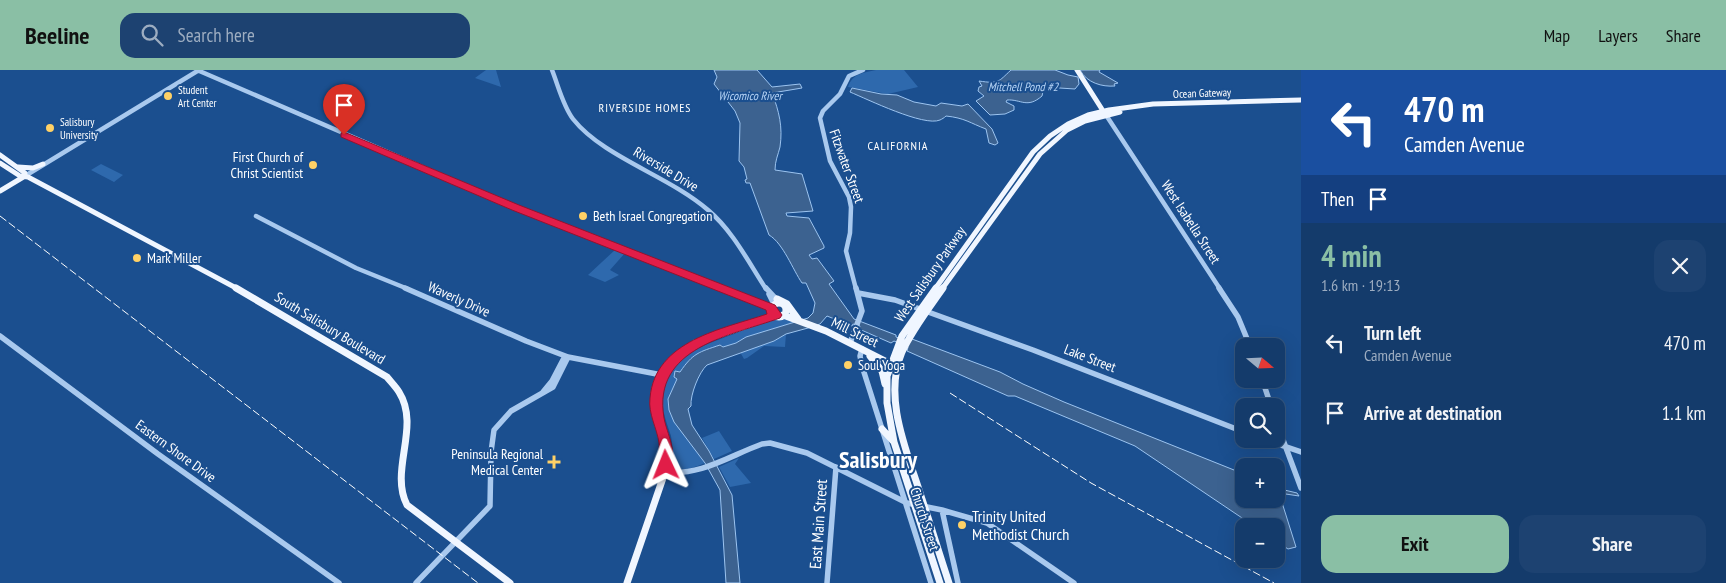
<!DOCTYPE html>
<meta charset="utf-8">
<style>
:root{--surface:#143b6b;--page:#1d4271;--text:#f1f3f6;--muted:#9dadc1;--line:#33557e;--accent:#8abfa5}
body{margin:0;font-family:"PT Sans Narrow",sans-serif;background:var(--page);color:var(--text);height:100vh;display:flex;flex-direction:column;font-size:19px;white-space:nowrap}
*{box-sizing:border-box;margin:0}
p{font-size:16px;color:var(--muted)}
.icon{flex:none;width:28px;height:28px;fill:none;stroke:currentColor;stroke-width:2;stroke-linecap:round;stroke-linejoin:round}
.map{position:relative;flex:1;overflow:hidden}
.side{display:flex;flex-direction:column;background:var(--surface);width:425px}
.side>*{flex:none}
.top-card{background:#1a4fa0;color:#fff;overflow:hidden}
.needle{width:32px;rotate:109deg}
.buttons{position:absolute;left:1235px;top:268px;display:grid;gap:10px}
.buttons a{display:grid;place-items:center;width:50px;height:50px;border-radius:10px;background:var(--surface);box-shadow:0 5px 20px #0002,0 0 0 1px var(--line);font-size:25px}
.pin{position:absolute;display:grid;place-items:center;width:42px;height:42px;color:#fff;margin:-51px -21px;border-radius:50% 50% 50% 0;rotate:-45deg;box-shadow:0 0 5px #0007}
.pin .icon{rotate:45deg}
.me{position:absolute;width:55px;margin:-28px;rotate:358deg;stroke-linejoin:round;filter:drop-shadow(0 0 4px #0008)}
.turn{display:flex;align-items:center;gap:18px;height:105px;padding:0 20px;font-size:22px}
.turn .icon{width:65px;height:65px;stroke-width:2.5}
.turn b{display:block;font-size:35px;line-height:42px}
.then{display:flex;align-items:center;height:48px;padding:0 20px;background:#0003;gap:10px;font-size:19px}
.round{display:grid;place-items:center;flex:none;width:52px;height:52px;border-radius:15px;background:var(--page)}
.overview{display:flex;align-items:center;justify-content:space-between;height:85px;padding:0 20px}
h1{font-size:30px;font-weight:700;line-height:38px;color:var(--accent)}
.button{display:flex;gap:10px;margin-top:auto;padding:10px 20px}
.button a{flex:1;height:58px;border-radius:15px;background:var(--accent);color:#111;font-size:20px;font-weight:700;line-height:58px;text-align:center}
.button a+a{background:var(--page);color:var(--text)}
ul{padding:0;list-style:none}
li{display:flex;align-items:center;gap:15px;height:70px;padding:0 20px}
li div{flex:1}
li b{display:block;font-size:19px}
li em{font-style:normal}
header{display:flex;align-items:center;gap:30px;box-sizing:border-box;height:70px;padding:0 25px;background:var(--accent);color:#111}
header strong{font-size:24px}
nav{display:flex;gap:28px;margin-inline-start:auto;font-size:18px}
.search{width:350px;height:45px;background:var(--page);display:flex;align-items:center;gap:12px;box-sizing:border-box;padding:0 18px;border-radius:15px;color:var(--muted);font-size:19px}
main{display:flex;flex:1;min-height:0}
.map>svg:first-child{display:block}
</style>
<header>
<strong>Beeline</strong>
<div class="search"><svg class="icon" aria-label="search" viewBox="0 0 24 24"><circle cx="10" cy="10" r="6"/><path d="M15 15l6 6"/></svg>Search here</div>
<nav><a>Map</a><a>Layers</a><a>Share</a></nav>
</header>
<main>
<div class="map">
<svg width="1301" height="513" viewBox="0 0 1301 513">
<rect width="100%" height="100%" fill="#1b4f8f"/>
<path fill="#2e69ad" d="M 486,0 L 496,0 L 501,17 L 475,8 Z
M 876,0 L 904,0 L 918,17 L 888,24 L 848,17 C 853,3 863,3 876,0 Z
M 101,94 L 123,105 L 114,112 L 91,100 Z
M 616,179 L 625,183 L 610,200 L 619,205 L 605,212 L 588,205 Z
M 777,247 L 795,252 L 746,267 L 736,273 L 723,277 L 722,275 C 700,281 693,283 680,302 L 675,301 L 677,309 L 668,329 L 671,346 L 705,393 C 695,397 684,402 673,397 C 673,387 673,376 671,366 C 667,353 661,340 663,325 C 666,287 704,275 734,264 C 748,258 762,251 777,247 Z
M 786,264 L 785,277 L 764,276 L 747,288 L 744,289 L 740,282 L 774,271 Z
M 719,361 L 732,381 L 714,389 L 702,368 Z
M 739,388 L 735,394 L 751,413 L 730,417 L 719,397 Z"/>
<path fill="#3c6290" stroke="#9cc4f0" d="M 714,0 L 757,0 L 772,17 L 800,14 L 802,18 L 772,23 C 779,41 783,57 780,77 C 778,85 775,91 775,100 L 802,104 L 813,141 L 786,143 L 787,146 L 809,148 L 824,176 L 824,178 L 809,185 L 812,189 L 817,188 L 834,211 L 829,214 L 854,249 L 896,265 L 896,267 L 910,272 L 912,269 L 1000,302 L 1023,314 L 1064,332 L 1244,404 L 1244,429 L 1276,429 L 1276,418 L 1297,423 L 1299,426 L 1279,423 L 1296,477 L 1288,479 L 1276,471 L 1276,456 L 1254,456 L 1135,376 L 1015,326 L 1008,326 L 907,281 L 908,277 L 894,271 L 891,273 L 859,259 L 860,256 L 853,254 L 852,256 L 827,246 L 820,254 L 808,258 L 786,264 L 774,271 L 707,295 C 699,302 690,325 691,336 L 688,339 L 692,355 L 709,381 L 732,425 L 740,513 L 726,513 L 720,420 L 705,393 L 674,352 L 669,340 L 668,329 L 677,309 L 674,307 L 675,301 L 680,302 C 693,283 699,282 720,275 L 723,277 L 736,273 L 746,267 L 808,248 L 813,243 L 815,233 L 806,213 L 802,213 C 793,200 783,173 769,165 L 750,113 L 746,113 L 745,110 L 747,109 L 744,97 L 739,91 L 740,53 L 735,41 L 714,14 L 717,7 Z
M 1011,0 L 1055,0 L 1068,5 L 1078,7 L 1079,14 L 1075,19 L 1044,17 L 1042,26 C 1027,39 1021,29 1007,30 L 1006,32 L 1014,36 L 1014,40 L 1005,44 L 990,45 L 976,31 L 984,26 L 978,21 L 979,17 L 982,16 L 979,11 C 999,14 998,12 1011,0 Z
M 1080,0 L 1100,0 L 1099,2 L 1118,13 L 1114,14 L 1115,16 C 1102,17 1087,13 1080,0 Z
M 852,18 L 881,24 L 897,25 L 914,32 L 936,36 L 941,33 L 962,36 L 968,34 L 992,59 L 998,73 L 995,75 L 989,73 L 986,59 C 970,53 965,48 946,46 C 944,48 942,49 940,50 C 924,57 867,29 850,22 Z"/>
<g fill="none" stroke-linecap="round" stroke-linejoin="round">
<path stroke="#a9c9ee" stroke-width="4.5" d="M 197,0 L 515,137 L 726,219
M 552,0 C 558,15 563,36 573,49 C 603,87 669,106 708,140 C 733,161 749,193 766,219
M 1106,45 L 1220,219
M 25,106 L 199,0
M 256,146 L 356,198 L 408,219
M 856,219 L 846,181 L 850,163 L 851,137 L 849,127 L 830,91 L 820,48 L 823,41 L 840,24 L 849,6 L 863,0"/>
<path stroke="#a9c9ee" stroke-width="5.5" d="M 405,218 L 526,271 L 568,287 L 662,305
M 723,218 L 771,237
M 766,218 L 779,232
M 1219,218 L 1238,247 L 1250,276
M 858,223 L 895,230 L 1033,280 L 1244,362
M 769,224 L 774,234
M 0,266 L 158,384 L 339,513
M 850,273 L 862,241 L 856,218
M 862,279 L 860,286 L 862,296 L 931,513
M 1262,309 L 1271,336
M 543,322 L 552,311 L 564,288 L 568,287
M 1276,351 L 1301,418
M 1263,369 L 1301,382
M 665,402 C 701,406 729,386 762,374 L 770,373 L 807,383 L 907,433 L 942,440 L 987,453 L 1074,513
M 942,440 L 958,513
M 416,513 L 490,436 L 491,382 L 494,360 L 511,341 L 553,317 L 568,287
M 827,513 L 836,397"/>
<path stroke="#f0f6ff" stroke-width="5" d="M 1077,0 L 1105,44
M 0,85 L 25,103 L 25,106
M 0,93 L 20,106 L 28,107 L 238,219
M 18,97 L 33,98 L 43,94
M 0,121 L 25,106
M 935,219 L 1033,82 L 1050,66 L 1068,54 L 1088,45 L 1109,40 L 1153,34 L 1301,30
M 942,219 L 1040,84 L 1067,60 L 1085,51 L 1120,42"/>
<path stroke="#f0f6ff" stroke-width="7" d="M 236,218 L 387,307 C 391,312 396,317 399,322 C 421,357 389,400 407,435 L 510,513
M 936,218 L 902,266 L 887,306 L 887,333 L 894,372 L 940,513
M 943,218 C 929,238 912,260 902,282 C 883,327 906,379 920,423 C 930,453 939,483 949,513
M 777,229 L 787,234 L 798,249
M772 240a7 7 0 1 1 14 0a7 7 0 1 1-14 0Z
M 783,245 L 826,261 L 893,295
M 870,286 L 882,301 L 885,314
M 882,359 L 893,371
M 627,513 L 665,402 L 665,373 L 658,349 L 656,329 L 662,305 L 676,287 L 695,273 L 776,245"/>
<path stroke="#fff" stroke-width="1" stroke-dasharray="8 3" stroke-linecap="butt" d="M 0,146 L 478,513
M 950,323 L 1091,413 L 1274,513"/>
</g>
<path fill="#e11d48" stroke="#92132f" d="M 344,62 L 519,135 L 775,235 L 782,245 L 780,248 C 730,266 652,277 664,348 C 667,364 678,382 670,399 L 666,401 L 661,399 C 657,391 660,382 659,373 C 657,358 648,344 650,328 C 655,270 723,259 767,244 L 766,240 L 512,140 L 341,67 L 341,63 Z"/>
<g fill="#ffd166" stroke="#1b4f8f" stroke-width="2">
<circle cx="168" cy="26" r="5"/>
<circle cx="50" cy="58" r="5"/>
<circle cx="313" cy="95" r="5"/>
<circle cx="583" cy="146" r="5"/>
<circle cx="137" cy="188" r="5"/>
<circle cx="848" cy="295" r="5"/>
<path d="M551.5 384.5h5v5h5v5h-5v5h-5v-5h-5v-5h5z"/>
<circle cx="962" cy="455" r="5"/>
</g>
<g text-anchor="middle" stroke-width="4" stroke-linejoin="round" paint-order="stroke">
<g font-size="11" fill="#fff" stroke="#1b4f8f" text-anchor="start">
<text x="178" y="24">Student<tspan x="178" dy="13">Art Center</tspan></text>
<text x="60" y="56">Salisbury<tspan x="60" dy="13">University</tspan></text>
</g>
<g font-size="11" fill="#fff" stroke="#1b4f8f">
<text transform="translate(1202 23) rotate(-2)" y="4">Ocean Gateway</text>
</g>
<g font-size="12" font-style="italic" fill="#b5d3f5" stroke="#1b4f8f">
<text x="1023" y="21">Mitchell Pond #2</text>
<text x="750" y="30">Wicomico River</text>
</g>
<g font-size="12" letter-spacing="1" fill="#fff" stroke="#1b4f8f">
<text x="645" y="42">RIVERSIDE HOMES</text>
<text x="898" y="80">CALIFORNIA</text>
</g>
<g font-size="14" fill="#fff" stroke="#1b4f8f" text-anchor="start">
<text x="303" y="92" text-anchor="end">First Church of<tspan x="303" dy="16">Christ Scientist</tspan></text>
<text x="593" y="151">Beth Israel Congregation</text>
<text x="147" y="193">Mark Miller</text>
<text x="858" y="300">Soul Yoga</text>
<text x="543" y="389" text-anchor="end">Peninsula Regional<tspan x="543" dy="16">Medical Center</tspan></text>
</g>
<g font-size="14" fill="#fff" stroke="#1b4f8f">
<text transform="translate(847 96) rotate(70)" y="5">Fitzwater Street</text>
<text transform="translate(666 99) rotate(31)" y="5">Riverside Drive</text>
<text transform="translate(1191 152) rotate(57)" y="5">West Isabella Street</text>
<text transform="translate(930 204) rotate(-55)" y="5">West Salisbury Parkway</text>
<text transform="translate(459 229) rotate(24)" y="5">Waverly Drive</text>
<text transform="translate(330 258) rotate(31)" y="5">South Salisbury Boulevard</text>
<text transform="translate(855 262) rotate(26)" y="5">Mill Street</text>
<text transform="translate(1090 288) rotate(21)" y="5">Lake Street</text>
<text transform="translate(176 381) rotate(36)" y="5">Eastern Shore Drive</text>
<text transform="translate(925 449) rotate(72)" y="5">Church Street</text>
</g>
<g font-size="16" fill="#fff" stroke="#1b4f8f" text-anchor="start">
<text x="972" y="452">Trinity United<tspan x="972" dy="18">Methodist Church</tspan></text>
</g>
<g font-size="16" fill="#fff" stroke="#1b4f8f">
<text transform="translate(818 454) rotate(-86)" y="6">East Main Street</text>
</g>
<g font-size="24" font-weight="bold" fill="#fff" stroke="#1b4f8f">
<text x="878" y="398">Salisbury</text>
</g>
</g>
</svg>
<div class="buttons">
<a><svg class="needle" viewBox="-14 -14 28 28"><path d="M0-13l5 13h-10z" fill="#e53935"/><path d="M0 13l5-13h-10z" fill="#9dadc1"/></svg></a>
<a><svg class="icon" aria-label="search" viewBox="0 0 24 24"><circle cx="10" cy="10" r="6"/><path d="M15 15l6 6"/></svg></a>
<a>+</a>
<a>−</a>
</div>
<div class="pin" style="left:344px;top:65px;background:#d93025"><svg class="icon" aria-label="arrive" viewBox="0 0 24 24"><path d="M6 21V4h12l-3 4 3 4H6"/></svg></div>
<svg class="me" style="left:666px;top:395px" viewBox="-20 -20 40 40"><path d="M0-17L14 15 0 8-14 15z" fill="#e11d48" stroke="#fff" stroke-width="4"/></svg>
</div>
<section class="side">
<div class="top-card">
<div class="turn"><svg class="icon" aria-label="left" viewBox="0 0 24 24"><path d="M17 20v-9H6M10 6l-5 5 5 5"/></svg><div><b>470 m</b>Camden Avenue</div></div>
<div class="then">Then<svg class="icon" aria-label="arrive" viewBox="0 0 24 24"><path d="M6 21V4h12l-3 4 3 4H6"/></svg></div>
</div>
<div class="overview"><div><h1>4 min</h1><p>1.6 km · 19:13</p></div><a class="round"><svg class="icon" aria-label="close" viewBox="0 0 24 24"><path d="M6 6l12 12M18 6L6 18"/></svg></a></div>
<ul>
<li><svg class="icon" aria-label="left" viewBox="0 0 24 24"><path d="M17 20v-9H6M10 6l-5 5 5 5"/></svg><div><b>Turn left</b><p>Camden Avenue</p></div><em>470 m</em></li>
<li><svg class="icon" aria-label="arrive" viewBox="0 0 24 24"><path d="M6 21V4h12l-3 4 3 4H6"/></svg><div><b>Arrive at destination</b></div><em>1.1 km</em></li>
</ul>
<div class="button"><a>Exit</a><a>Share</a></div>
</section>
</main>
